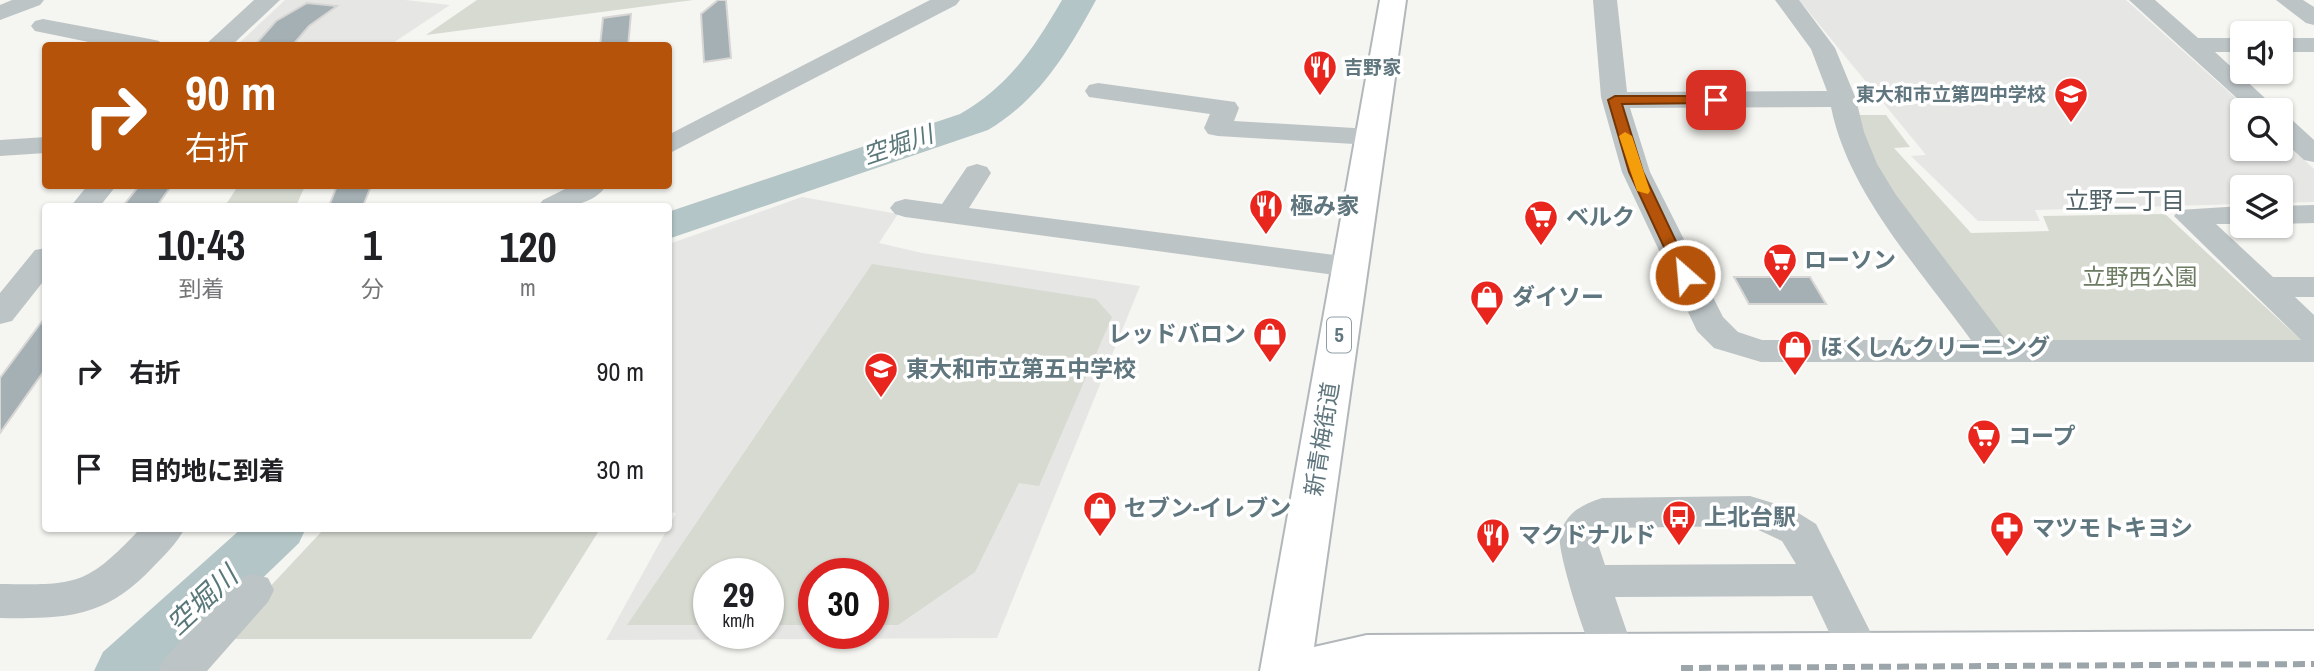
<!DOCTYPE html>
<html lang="ja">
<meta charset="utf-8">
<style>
:root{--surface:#fff;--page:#f2f2f2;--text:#202124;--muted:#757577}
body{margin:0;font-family:"Archivo Narrow","Noto Sans JP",sans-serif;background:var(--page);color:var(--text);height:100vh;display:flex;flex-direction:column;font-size:26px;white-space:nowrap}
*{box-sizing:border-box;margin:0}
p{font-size:23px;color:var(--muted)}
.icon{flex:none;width:38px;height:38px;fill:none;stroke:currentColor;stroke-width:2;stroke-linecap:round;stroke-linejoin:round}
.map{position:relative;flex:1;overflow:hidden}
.drawer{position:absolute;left:42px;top:203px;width:630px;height:329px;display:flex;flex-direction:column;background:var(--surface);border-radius:7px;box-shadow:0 2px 5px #0004}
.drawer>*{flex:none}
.banner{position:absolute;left:42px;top:42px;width:630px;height:147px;border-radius:7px;box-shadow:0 2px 5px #0004;background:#b45309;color:#fff;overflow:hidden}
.fabs{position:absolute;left:2230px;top:21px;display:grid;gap:14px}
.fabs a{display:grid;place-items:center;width:63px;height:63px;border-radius:7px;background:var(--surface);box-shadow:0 2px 5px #0004;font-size:35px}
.speed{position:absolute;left:693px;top:558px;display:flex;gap:14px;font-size:35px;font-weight:700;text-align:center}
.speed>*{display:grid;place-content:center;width:91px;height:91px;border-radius:50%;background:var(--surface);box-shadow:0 2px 5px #0004;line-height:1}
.speed small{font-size:18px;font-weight:400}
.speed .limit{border:10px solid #d22;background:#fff;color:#111}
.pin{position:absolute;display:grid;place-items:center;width:60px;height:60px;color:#fff;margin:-30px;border-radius:14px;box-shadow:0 4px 10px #0006}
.me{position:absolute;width:77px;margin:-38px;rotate:333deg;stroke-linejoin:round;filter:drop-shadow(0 0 5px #0008)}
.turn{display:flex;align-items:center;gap:24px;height:147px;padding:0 28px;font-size:32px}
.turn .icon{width:91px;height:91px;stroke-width:2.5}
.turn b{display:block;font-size:49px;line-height:60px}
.eta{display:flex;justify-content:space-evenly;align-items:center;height:119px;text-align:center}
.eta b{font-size:42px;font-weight:700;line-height:49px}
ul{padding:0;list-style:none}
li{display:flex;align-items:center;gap:21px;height:98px;padding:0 28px}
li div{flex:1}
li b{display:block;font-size:26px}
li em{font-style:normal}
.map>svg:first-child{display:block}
</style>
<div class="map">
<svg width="2314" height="671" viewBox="0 0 2314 671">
<rect width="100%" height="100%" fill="#f5f5f1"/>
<path fill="#e6e6e5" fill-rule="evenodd" d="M 285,0 L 405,0 L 450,5 L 390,45 L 236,46 Z
M 1799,0 L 2126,0 L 2249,110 L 2242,110 L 2242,149 L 2280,149 L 2280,138 L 2314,169 L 2314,202 L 2280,203 L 2280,187 L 2242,187 L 2242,204 L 2035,210 L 2040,221 L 1978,221 L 1911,156 L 1926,155 Z
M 802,197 L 898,214 L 879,243 L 922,253 L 1140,286 L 997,638 L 606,640 L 676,513 L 668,512 L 669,244 ZM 709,574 L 768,574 L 768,634 L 709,634 ZM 814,574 L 873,574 L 873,634 L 814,634 Z"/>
<path fill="#d6dad0" d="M 477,0 L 693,0 L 426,35 Z
M 1855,115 L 1886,115 L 1910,147 L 1894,148 L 1971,233 L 2049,231 L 2043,216 L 2165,214 L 2301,340 L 2005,340 L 1872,168 Z
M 238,186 L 305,186 L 296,206 L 225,206 Z
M 872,264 L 1096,299 L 1112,317 L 1039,486 L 1019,483 L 975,572 L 898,625 L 873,625 L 873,574 L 814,574 L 814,625 L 768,625 L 768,574 L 709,574 L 709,625 L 627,625 Z
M 324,529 L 600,529 L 531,639 L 221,639 Z"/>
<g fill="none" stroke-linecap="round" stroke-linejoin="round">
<path fill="#b3c5c6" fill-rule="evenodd" d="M 1062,0 L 1096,0 C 1067,53 1040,99 988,130 L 668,239 L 668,212 L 960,114 C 1009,86 1034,48 1062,0 Z
M 242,528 L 306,528 L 299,543 L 166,671 L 94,671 L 103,652 Z"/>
</g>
<path fill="#a5b0b4" stroke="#d7d6d4" stroke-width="2" d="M 718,0 L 726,0 L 731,58 L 704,62 L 701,14 Z
M 307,3 L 337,6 L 309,26 L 292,46 L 254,46 L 276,21 Z
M 631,14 L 628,46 L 600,46 L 603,18 Z
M 139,186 L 171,186 L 157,206 L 123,206 Z
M 337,186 L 371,186 L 363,206 L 329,206 Z
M 1734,277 L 1810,277 L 1826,304 L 1749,304 Z
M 46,316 L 46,368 L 0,433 L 0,378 Z"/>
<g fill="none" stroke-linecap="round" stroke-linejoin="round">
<g stroke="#b1b7ba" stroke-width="4">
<path id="major" d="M 1380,0 L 1406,0 L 1314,647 L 1367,635 L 2314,631 L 2314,671 L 1260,671 Z"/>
</g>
<path fill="#bdc4c6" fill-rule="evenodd" d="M 12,0 L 44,0 L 40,5 L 0,20 L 0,5 Z
M 254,0 L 280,0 L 231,46 L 204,46 Z
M 930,0 L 960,0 L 956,5 L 668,154 L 668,135 Z
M 1593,0 L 1617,0 L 1627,92 L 1827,91 L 1811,49 L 1775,0 L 1799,0 L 1835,48 L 1856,99 L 1864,132 L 1877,164 L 1896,195 L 2006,340 L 2301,340 L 2174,216 L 2179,210 L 2242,206 L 2242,224 L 2216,224 L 2273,277 L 2314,277 L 2314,297 L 2295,297 L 2314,315 L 2314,362 L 1761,362 L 1714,348 L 1697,331 L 1622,172 L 1601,97 ZM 1831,107 C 1848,193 1920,269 1971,340 L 1762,340 L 1738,332 L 1723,317 L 1650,172 L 1630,108 Z
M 2129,0 L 2155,0 L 2198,38 L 2242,38 L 2242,52 L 2215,52 L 2278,110 L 2250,110 Z
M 2276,0 L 2303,0 L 2314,7 L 2314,25 L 2306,23 Z
M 43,19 L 150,39 L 159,41 L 162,46 L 108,46 L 35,31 L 31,26 L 35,21 Z
M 2280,38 L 2314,38 L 2314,52 L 2280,52 Z
M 1098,83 L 1235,102 L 1239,108 L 1234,121 L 1371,129 L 1381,131 L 1385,137 L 1381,143 L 1371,145 L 1218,136 L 1208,134 L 1204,128 L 1210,114 L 1089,97 L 1085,91 L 1089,85 Z
M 2280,116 L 2290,118 L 2314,140 L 2314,162 L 2304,160 L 2280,138 Z
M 46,137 L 46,153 L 0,156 L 0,140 Z
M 977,164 L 987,167 L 991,173 L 969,208 L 1350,257 L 1361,260 L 1366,267 L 1361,274 L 1350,277 L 905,217 L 895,214 L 890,208 L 895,202 L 905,199 L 942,204 L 967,167 Z
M 87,186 L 116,186 L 100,206 L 71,206 Z
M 571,186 L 606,186 C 592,207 561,208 538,206 L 543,200 Z
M 2314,205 L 2314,223 L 2280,224 L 2280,206 Z
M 46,248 L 46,278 L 12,321 L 0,324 L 0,293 L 35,250 Z
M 1750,496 L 1792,509 L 1816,524 L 1881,653 L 1875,666 L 1860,671 L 1845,666 L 1812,596 L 1615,597 L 1631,644 L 1646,658 L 1653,671 L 1602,671 C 1591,660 1556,550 1560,536 C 1565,513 1581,505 1602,498 ZM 1750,526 L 1782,541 L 1796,564 L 1605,565 L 1598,544 L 1600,533 L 1606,528 Z
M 141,528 L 185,528 C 177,543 165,555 154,566 C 106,618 66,619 0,618 L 0,584 C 78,585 86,586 141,528 Z
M 254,574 L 268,578 L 274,590 L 268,602 L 207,671 L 158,671 L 165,658 L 240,578 Z"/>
<use href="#major" fill="#fff" fill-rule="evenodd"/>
<path stroke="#9ca6aa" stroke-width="6" stroke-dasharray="12 6" stroke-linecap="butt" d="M 1681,668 L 2314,664"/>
</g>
<path fill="#b45309" stroke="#753606" stroke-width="2" d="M 1615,96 L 1716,96 L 1722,100 L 1716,103 L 1622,104 L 1643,172 L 1692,275 L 1690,278 L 1679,278 L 1677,275 L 1629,172 L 1608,100 Z"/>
<path fill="#f59e0b" d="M 1625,132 L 1632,136 L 1650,191 L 1648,194 L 1637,191 L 1619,136 Z"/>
<defs>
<g id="restaurant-pin" transform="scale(1.75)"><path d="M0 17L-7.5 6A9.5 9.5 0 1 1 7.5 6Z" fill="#e9261e" stroke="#fff"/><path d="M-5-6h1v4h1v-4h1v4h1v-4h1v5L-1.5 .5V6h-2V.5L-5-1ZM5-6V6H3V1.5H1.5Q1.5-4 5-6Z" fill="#fff"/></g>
<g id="school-pin" transform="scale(1.75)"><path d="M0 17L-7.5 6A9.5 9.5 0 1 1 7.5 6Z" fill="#e9261e" stroke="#fff"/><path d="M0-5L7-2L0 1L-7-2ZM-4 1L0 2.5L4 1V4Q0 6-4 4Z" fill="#fff"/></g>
<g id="supermarket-pin" transform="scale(1.75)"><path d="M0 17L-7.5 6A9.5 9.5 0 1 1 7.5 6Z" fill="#e9261e" stroke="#fff"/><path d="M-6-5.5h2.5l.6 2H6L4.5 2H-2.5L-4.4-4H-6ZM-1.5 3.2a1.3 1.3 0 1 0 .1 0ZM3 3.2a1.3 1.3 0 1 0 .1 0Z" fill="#fff"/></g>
<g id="shop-pin" transform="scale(1.75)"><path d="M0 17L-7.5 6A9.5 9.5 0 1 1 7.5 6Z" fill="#e9261e" stroke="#fff"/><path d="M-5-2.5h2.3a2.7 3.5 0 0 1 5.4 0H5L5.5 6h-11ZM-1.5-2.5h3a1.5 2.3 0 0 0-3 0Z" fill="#fff"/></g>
<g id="bus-pin" transform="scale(1.75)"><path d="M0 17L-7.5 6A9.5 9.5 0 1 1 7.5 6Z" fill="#e9261e" stroke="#fff"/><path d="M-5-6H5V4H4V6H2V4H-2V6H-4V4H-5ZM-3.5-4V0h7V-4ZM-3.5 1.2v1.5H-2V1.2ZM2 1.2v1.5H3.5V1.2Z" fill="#fff"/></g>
<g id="pharmacy-pin" transform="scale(1.75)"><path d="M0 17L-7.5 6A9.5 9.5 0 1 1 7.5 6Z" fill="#e9261e" stroke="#fff"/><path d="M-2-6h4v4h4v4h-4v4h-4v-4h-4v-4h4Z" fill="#fff"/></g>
</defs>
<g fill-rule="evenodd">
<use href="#restaurant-pin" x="1320" y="67"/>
<use href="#school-pin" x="2071" y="94"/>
<use href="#restaurant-pin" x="1266" y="206"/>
<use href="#supermarket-pin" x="1541" y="217"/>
<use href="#supermarket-pin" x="1780" y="260"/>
<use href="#shop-pin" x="1487" y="297"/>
<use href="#shop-pin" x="1270" y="334"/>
<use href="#shop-pin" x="1795" y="347"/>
<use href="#school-pin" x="881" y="369"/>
<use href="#supermarket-pin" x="1984" y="436"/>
<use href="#shop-pin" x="1100" y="508"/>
<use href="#bus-pin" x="1679" y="517"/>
<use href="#pharmacy-pin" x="2007" y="528"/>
<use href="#restaurant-pin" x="1493" y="535"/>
</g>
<g text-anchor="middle" stroke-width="7" stroke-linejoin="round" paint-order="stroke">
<g font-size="19" font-weight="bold" fill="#5f767e" stroke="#fff" text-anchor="start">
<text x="1344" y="74">吉野家</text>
<text x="2046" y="101" text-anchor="end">東大和市立第四中学校</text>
</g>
<rect fill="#fff" stroke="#8f9fa5" stroke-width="2" x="1327" y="317.5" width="24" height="35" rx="5"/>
<g font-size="21" font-weight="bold" fill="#5f767e">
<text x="1339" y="342">5</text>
</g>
<g font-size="23" font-weight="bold" fill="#5f767e" stroke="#fff" text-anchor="start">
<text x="1290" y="214">極み家</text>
<text x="1566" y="225">ベルク</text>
<text x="1804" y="268">ローソン</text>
<text x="1512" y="305">ダイソー</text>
<text x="1246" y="342" text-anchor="end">レッドバロン</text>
<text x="1820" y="355">ほくしんクリーニング</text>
<text x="906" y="377">東大和市立第五中学校</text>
<text x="2008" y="444">コープ</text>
<text x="1124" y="516">セブン-イレブン</text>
<text x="1704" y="525">上北台駅</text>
<text x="2032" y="536">マツモトキヨシ</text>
<text x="1518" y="543">マクドナルド</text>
</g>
<g font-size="23" fill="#6c7b62" stroke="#fff">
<text x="2140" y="285">立野西公園</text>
</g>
<g font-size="23" fill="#5f767e" stroke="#fff">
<text transform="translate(1322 439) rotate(-81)" y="8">新青梅街道</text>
</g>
<g font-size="24" font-style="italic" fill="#5a777a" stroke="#fff">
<text transform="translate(898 145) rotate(-19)" y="8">空堀川</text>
</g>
<g font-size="24" fill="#516368" stroke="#fff">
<text x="2125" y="209">立野二丁目</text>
</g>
<g font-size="28" font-style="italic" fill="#5a777a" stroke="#fff">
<text transform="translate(202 600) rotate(-43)" y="10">空堀川</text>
</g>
</g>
</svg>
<div class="fabs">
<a><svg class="icon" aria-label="sound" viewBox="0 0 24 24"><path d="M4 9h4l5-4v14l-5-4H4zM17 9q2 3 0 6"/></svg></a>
<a><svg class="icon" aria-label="search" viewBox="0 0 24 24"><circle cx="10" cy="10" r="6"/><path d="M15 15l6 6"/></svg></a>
<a><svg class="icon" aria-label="layers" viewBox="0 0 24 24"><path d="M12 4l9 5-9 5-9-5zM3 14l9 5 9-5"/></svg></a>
</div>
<div class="speed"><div>29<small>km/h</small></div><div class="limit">30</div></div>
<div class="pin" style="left:1716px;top:100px;background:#d93025"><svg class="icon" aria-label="arrive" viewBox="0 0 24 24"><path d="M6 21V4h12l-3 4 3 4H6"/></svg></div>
<svg class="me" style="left:1685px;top:275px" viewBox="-20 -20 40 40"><circle r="17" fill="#b45309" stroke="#fff" stroke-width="3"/><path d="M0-11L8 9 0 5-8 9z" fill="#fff"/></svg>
<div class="banner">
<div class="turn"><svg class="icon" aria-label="right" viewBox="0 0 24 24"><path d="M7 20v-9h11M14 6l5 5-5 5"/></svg><div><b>90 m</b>右折</div></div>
</div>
<section class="drawer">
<div class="eta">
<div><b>10:43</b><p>到着</p></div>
<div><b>1</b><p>分</p></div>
<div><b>120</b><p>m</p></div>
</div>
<ul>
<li><svg class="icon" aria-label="right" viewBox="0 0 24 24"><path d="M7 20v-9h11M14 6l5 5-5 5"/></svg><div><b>右折</b></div><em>90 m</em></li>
<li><svg class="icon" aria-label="arrive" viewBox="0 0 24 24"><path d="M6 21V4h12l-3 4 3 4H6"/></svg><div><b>目的地に到着</b></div><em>30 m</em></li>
</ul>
</section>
</div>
